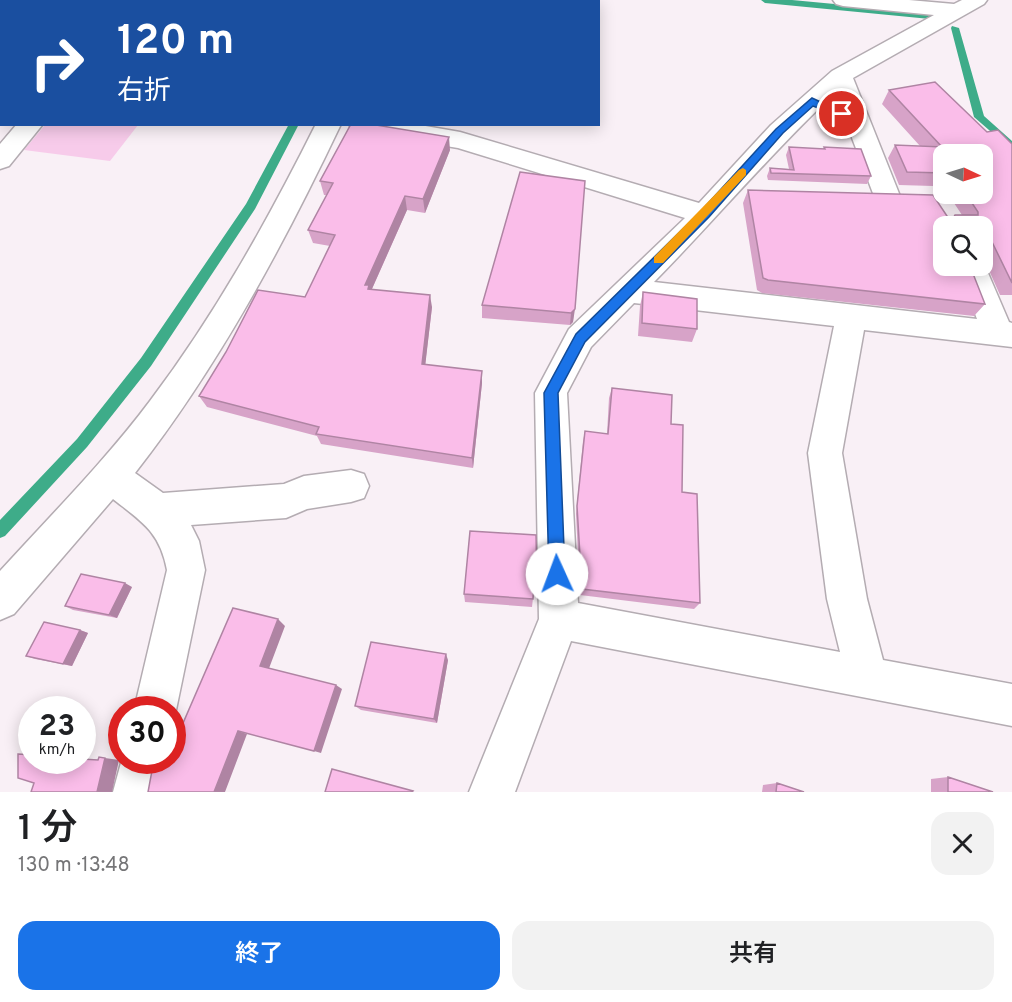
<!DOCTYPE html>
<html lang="ja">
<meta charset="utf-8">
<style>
:root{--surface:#fff;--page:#f2f2f2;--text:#202124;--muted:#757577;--accent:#1a73e8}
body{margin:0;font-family:Overpass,"Noto Sans JP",sans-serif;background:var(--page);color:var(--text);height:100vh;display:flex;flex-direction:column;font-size:22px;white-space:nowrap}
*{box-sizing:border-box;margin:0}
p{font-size:20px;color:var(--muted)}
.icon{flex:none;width:33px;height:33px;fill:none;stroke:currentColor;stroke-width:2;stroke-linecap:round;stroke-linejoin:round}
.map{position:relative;height:792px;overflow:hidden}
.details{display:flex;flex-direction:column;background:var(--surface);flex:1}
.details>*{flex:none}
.top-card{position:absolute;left:0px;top:0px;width:600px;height:126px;box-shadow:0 3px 15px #0003;background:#1a4fa0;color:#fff;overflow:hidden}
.needle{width:39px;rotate:94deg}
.controls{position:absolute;left:933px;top:144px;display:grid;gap:12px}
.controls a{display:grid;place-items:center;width:60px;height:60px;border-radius:12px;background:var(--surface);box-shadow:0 3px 15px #0003;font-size:30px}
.speed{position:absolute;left:18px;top:696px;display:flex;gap:12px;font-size:30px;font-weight:700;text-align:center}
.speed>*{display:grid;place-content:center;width:78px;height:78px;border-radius:50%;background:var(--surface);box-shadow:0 3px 15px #0003;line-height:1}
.speed small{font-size:15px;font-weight:400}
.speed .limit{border:9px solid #d22;background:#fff;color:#111}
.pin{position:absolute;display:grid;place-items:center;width:51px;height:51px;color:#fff;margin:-26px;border:3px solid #fff;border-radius:50%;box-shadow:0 2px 6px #0007}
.me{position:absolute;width:66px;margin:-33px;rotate:358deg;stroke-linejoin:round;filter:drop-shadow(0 0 4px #0008)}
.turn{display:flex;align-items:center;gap:21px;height:126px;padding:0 18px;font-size:27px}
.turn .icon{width:78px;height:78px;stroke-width:2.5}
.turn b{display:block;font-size:42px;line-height:51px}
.round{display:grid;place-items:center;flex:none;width:63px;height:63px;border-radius:18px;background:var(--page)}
.headline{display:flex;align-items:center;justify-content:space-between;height:102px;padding:0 18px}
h1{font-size:36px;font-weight:600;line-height:45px}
.cta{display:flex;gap:12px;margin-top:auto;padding:12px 18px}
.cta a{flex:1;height:69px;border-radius:18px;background:var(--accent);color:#fff;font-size:24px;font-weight:600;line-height:69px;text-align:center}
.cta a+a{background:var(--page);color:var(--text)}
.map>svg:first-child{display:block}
</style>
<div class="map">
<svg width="1012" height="792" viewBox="0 0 1012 792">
<rect width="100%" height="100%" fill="#f9f0f6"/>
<path fill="#f7cbea" d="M 45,125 L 45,124 L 138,125 L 110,161 L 24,150 Z"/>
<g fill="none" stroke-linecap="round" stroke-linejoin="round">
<path fill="#3eac89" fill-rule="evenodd" d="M 267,0 L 275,0 L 266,2 Z
M 358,0 L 366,0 L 357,2 Z
M 761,0 L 792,0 L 930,13 L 934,16 L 930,19 L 765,3 Z
M 952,26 L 959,28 L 984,116 L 1012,141 L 1012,150 L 974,117 L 951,28 Z
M 289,124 L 299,124 L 255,209 L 151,366 L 87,447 L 5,536 L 0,538 L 0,520 L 77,439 L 141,358 L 246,204 Z"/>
<g stroke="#b4acb2" stroke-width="3">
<path id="minor" d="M 148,0 L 168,0 L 147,2 Z
M 387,0 L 407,0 L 386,2 Z
M 833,0 L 909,0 L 954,4 L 962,0 L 987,0 L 984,4 L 853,78 L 900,196 L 897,203 L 887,205 L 877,203 L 874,196 L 835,93 C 771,153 715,220 654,282 L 977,319 L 957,266 L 982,266 L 982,259 L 1009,322 L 1012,323 L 1012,347 L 864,330 L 842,453 L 867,599 L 883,660 L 1012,684 L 1012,726 L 571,641 L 515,792 L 469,792 L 539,619 L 535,393 L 569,329 L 685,218 L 458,148 L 361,132 L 352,130 L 349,124 L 414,124 L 460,132 L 699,203 L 771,125 L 832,71 L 934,15 L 843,6 L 836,4 ZM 634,303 L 834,326 L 808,453 L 827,599 L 840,652 L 578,603 L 567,393 L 591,347 Z
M 0,30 L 2,30 L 2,44 L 0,44 Z
M 17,124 L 43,124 L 9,166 L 0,169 L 0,144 Z
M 316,124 L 341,124 C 283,246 218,367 135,473 L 163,493 L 284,484 L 304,476 L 351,470 L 364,474 L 369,486 L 364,498 L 351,502 L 307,509 L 286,518 L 191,525 L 199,541 L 205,570 L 176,710 L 172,719 L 172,710 L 134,710 L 167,570 C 160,532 142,522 113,499 L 14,614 L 0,620 L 0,571 C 51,515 105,461 150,401 C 215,315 268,220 316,124 Z
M 122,759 L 122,760 L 165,760 L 159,792 L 113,792 Z"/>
</g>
<use href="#minor" fill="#fff" fill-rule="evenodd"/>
</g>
<path fill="#d7a3c8" d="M 889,90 L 987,132 L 1012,144 L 1012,295 L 1000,295 L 984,259 L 982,261 L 982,226 L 944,226 L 985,304 L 974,316 L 762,293 L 757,290 L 743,203 L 748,190 L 951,222 L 955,215 L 962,215 L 948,194 L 982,194 L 944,154 L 944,188 L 933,186 L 899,185 L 888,158 L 895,145 L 920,146 L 882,104 Z
M 789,147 L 823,149 L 824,147 L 871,176 L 867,184 L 768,180 L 767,176 L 770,168 L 789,169 L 786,155 Z
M 450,150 L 425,213 L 407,210 L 372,289 L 432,307 L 425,365 L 482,383 L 473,468 L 321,444 L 317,436 L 207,407 L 199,396 L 305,297 L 330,246 L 313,243 L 308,230 L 327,195 L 324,195 L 320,181 Z
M 585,181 L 573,322 L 570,325 L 482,318 L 482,305 Z
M 643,292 L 697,329 L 692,342 L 638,336 L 640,306 Z
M 612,388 L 671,424 L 700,603 L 694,609 L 580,595 L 576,514 L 583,441 L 585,431 L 607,434 L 609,398 Z
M 470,531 L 537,581 L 536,589 L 534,589 L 532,607 L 465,602 L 464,594 Z
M 132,587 L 117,618 L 73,610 L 65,606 Z
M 80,630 L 88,633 L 72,666 L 35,659 L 26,656 Z
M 448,660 L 437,723 L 361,710 L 355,706 Z
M 948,777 L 993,792 L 931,792 L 931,779 Z
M 777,783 L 804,792 L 762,792 L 763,785 Z"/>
<path fill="#af84a3" d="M 449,137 L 450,150 L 425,213 L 423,199 Z
M 405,196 L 407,210 L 371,291 L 365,285 Z
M 430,295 L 432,307 L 424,376 L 422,364 Z
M 575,309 L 573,322 L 570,325 L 571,313 Z
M 482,371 L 482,383 L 473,468 L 472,458 Z
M 125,583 L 132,587 L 117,618 L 109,615 Z
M 278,619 L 285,626 L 268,671 L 260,666 Z
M 80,630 L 88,633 L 72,666 L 63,664 Z
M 446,654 L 448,660 L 437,723 L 434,719 Z
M 336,685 L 342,689 L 321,753 L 314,751 Z
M 238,731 L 247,734 L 225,792 L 214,792 Z
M 105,758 L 119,760 L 112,792 L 97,792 Z"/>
<path fill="#fabde9" stroke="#af84a3" stroke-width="1.5" d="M 935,82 L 987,132 L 998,130 L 1012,144 L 1012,283 L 993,244 L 990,251 L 982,252 L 982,226 L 944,226 L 944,266 L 970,266 L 985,304 L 768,280 L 763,278 L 748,190 L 933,195 L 951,222 L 955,215 L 978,215 L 978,212 L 966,194 L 982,194 L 982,154 L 944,154 L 944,173 L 907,172 L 895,145 L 942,147 L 889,90 Z
M 351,124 L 370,124 L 449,137 L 423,199 L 405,196 L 365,285 L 369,285 L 368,289 L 430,295 L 422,364 L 482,371 L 472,458 L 316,434 L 319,427 L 199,396 L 226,352 L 258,290 L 305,297 L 335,235 L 308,230 L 333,183 L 320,181 Z
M 789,147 L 825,149 L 824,147 L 861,149 L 871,176 L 771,173 L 770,168 L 794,170 Z
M 520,172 L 585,181 L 575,309 L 571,313 L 482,305 Z
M 643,292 L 697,299 L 697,329 L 642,323 Z
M 612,388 L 672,395 L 671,424 L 683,425 L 682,492 L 697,494 L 700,603 L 582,589 L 577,506 L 585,431 L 608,434 Z
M 470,531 L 536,535 L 537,581 L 534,581 L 533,599 L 464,594 Z
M 81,574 L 125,583 L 109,615 L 65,606 Z
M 233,608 L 278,619 L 260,666 L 336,685 L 314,751 L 238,731 L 214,792 L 148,792 L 154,760 L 172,760 L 172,728 L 180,730 Z
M 44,622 L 80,630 L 63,664 L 26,656 Z
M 371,642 L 446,654 L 434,719 L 355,706 Z
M 18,754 L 32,755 L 32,760 L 82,760 L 82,759 L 98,760 L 99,757 L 105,758 L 97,792 L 31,792 L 34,783 L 18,778 Z
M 332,769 L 413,791 L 412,792 L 325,792 Z
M 948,777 L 993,792 L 948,792 Z
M 777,783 L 804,792 L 776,792 Z"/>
<path fill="#1a73e8" stroke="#114b97" stroke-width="1.5" d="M 812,98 L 847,114 L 842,117 L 813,106 L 783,133 L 709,217 L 585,342 L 558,393 L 565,574 L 563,579 L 557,582 L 551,579 L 549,574 L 544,393 L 576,334 L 701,211 L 776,129 Z"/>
<path fill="#f59e0b" d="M 743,168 L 746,170 L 746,175 L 663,263 L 654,263 L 654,257 L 739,170 Z"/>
</svg>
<div class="controls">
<a><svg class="needle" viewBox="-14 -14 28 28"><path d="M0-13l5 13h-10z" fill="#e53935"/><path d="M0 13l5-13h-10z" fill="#757577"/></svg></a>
<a><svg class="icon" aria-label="search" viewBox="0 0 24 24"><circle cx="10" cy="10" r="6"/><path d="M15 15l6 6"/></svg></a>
</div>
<div class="speed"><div>23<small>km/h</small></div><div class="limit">30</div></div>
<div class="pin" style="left:842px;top:114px;background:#d93025"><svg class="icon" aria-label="arrive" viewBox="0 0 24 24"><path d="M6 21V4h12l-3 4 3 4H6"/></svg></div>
<svg class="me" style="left:557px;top:574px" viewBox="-20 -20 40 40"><circle r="19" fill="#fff"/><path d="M0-13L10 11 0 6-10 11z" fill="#1a73e8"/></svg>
<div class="top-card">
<div class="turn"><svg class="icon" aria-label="right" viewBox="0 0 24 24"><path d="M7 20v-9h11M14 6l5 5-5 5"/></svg><div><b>120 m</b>右折</div></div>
</div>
</div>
<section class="details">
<div class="headline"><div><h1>1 分</h1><p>130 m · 13:48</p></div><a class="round"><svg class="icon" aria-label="close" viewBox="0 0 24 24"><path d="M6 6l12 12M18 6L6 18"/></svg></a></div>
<div class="cta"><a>終了</a><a>共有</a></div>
</section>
